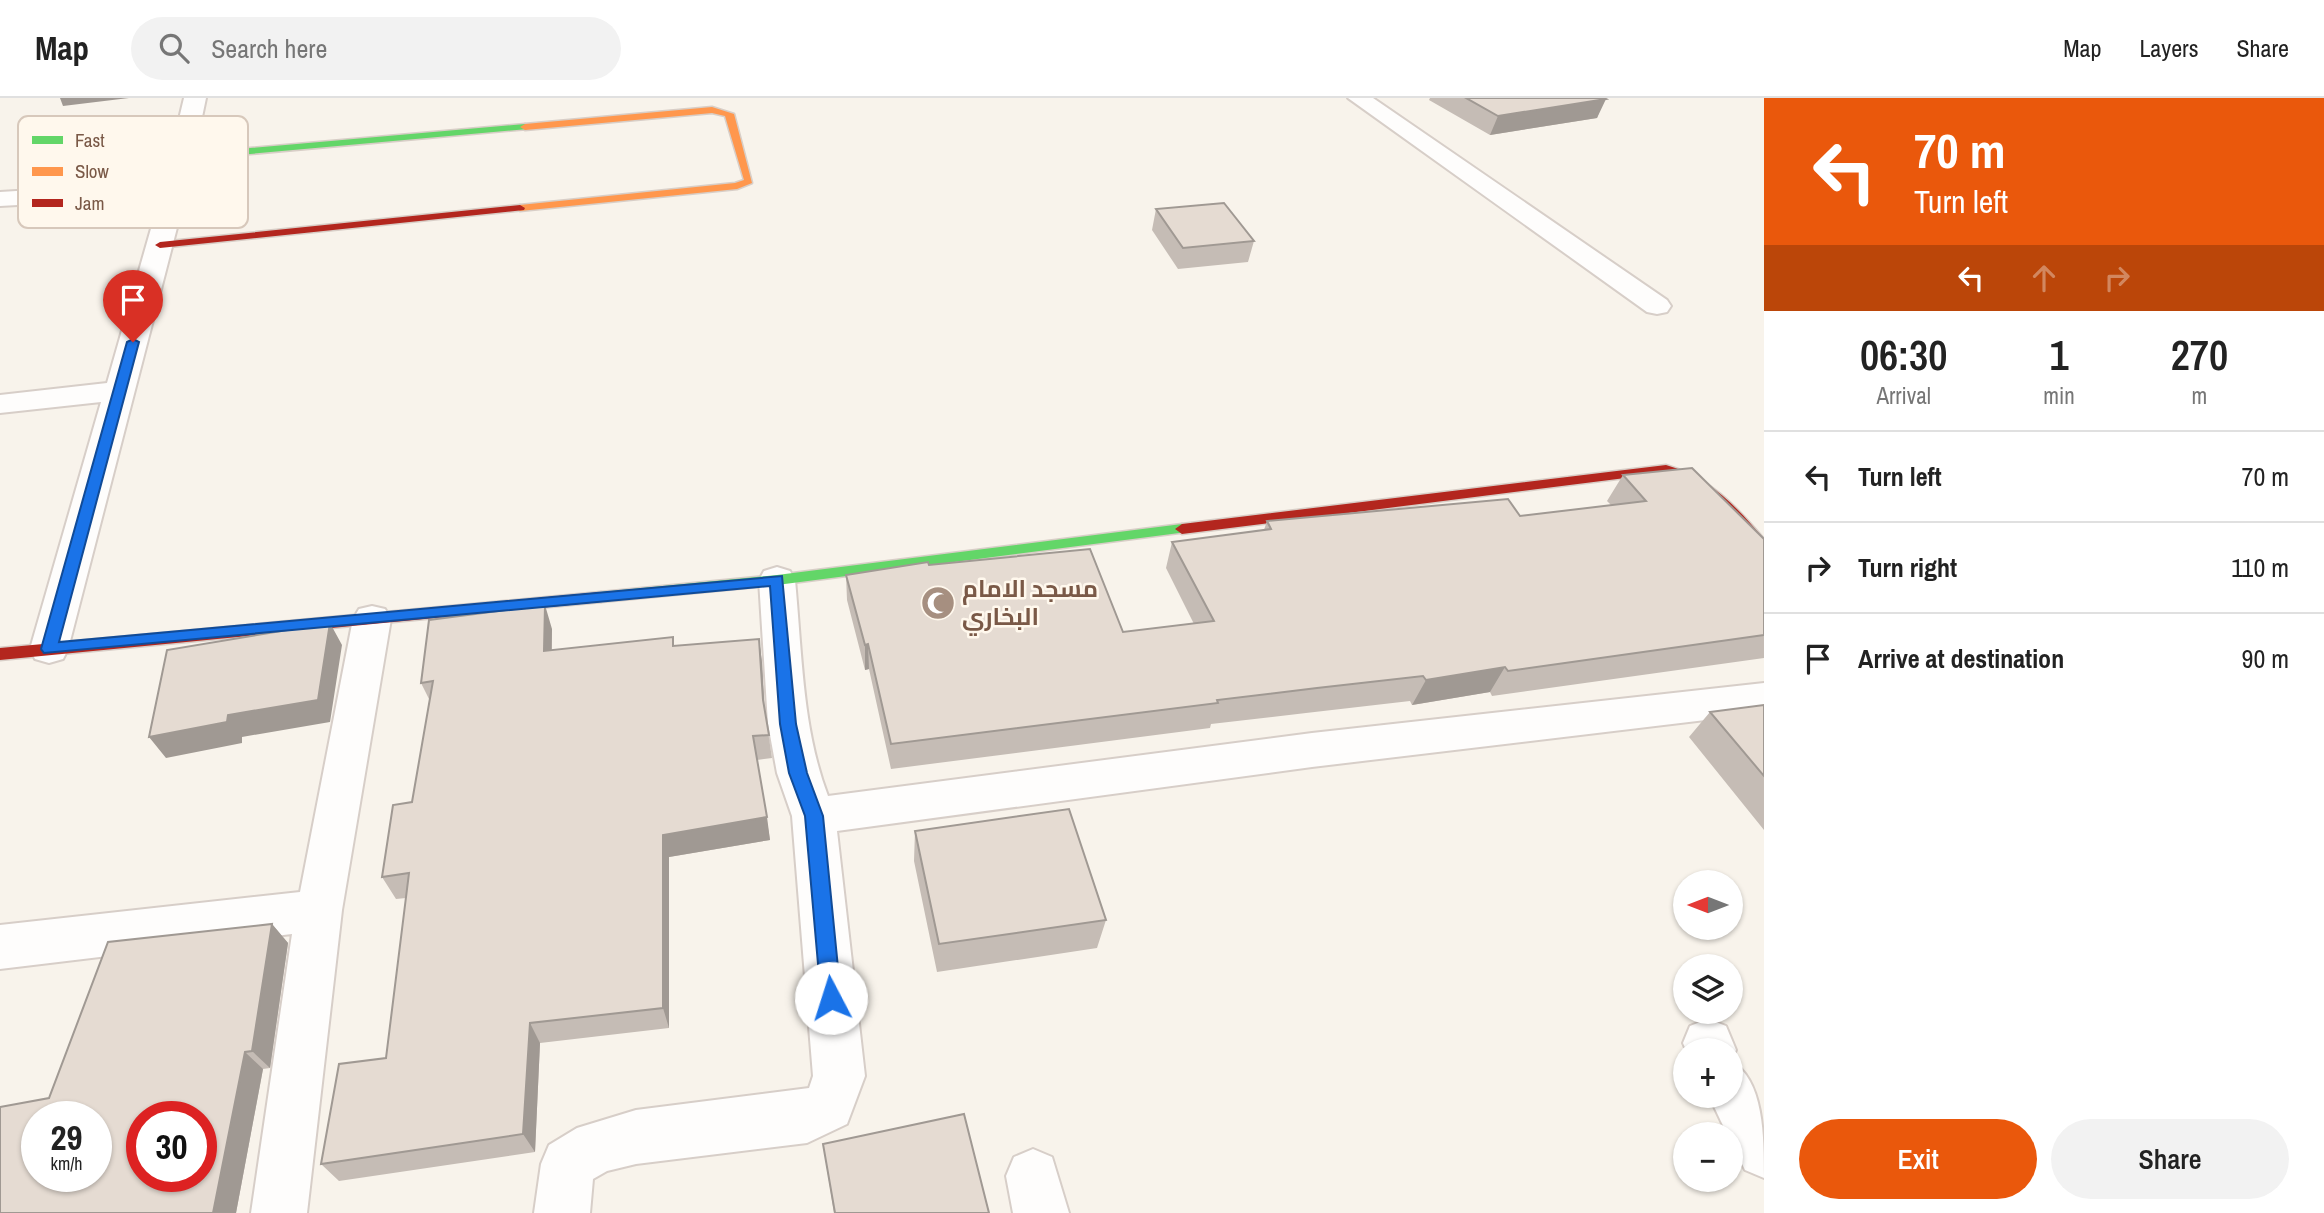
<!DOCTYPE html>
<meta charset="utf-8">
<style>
:root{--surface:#fff;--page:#f2f2f2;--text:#222;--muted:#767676;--line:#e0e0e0;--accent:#ea580c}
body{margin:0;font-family:"Archivo Narrow",Cairo,sans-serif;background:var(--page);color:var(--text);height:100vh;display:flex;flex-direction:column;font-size:26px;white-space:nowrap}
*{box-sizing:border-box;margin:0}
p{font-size:23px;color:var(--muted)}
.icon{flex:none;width:38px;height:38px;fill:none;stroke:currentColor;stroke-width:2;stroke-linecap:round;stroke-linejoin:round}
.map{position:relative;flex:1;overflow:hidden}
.panel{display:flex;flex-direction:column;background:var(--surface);width:560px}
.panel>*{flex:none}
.hud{background:#ea580c;color:#fff;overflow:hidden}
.needle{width:46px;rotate:270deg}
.tools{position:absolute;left:1673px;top:772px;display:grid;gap:14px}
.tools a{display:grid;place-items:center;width:70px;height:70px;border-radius:50%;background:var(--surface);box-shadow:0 2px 5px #0004;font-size:35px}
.speed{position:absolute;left:21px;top:1003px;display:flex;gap:14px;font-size:35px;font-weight:700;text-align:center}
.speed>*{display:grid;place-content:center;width:91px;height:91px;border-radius:50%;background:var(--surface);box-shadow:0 2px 5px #0004;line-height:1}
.speed small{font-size:18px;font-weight:400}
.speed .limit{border:10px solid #d22;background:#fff;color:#111}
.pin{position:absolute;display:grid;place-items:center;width:60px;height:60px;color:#fff;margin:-72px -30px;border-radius:50% 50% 50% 0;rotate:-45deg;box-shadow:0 0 7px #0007}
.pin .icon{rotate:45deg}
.me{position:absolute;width:77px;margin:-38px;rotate:355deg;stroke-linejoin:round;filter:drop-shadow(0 0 5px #0008)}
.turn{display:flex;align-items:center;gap:24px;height:147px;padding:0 35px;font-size:32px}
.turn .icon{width:91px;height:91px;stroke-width:2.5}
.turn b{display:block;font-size:49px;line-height:60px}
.lanes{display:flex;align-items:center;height:66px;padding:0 35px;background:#0003;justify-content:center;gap:35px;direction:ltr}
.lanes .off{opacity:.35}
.eta{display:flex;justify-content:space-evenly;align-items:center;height:119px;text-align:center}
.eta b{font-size:42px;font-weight:600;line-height:49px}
.action{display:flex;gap:14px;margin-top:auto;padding:14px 35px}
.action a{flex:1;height:80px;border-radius:42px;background:var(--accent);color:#fff;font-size:28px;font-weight:600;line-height:80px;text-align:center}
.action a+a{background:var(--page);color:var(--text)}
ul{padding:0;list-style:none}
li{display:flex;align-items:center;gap:21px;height:91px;padding:0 35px;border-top:2px solid var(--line)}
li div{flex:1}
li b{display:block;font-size:26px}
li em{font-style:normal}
header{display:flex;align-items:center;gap:42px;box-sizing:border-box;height:98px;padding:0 35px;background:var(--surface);border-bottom:2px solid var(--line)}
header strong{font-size:33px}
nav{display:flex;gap:38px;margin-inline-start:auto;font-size:24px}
.search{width:490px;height:63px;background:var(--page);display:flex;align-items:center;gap:18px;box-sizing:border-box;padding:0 24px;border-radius:38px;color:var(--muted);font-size:26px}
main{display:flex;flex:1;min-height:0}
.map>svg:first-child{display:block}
</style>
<header>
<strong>Map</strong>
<div class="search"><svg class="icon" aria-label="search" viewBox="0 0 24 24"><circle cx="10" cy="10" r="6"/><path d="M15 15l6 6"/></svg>Search here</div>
<nav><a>Map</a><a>Layers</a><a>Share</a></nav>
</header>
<main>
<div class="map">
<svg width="1764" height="1115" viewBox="0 0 1764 1115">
<rect width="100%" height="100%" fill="#f8f3eb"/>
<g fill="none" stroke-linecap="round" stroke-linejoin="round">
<g stroke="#d7cec8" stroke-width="4">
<path id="street" d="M 184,0 L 206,0 L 187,91 L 68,551 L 63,561 L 49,565 L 35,561 L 30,551 L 101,304 L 0,315 L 0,297 L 107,285 L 160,99 L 0,108 L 0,94 L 164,84 Z
M 1348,0 L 1373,0 L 1667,202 L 1671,208 L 1667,214 L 1657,216 L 1647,214 Z
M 777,469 L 790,473 L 795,482 C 802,554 802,630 828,698 L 1312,635 L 1764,585 L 1764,615 L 1312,669 L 837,733 L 865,978 L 847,1026 L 807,1045 L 636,1066 L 607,1073 L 593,1081 L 590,1115 L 534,1115 L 541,1066 L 549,1047 L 577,1030 L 636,1012 L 809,990 L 813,978 L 792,718 L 777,675 L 768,626 L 759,482 L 764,473 Z
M 372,508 L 385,511 L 391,521 L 342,812 L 307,1115 L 251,1115 L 292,836 L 0,871 L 0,827 L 300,794 L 353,521 L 359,511 Z
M 1708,921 L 1726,928 L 1736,952 L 1731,963 C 1764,982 1764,1038 1764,1080 L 1745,1072 L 1731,1043 L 1731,1036 L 1727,1036 L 1709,998 L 1731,998 L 1731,952 L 1686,952 L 1683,945 L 1690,928 Z
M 1033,1051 L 1052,1059 L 1069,1115 L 1013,1115 L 1006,1078 L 1014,1059 Z"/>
</g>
<g stroke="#d8cec7" stroke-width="3">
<path id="fast" d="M 525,26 L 530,29 L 528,31 L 183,62 L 178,59 L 183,56 Z
M 1182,426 L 1189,431 L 1187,434 L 777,487 L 601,504 L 593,499 L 601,494 L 777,477 Z"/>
</g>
<g stroke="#d8cec7" stroke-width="3">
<path id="slow" d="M 712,9 L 734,16 L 752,85 L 737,91 L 520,113 L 515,110 L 520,107 L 735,85 L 744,82 L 725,18 L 712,15 L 525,32 L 520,29 L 525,26 Z"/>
</g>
<g stroke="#d8cec7" stroke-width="3">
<path id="jam" d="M 520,107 L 525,110 L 524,112 L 160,150 L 155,147 L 160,144 Z
M 1666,367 C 1709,379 1736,408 1764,441 L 1764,456 L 1759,454 C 1732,421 1707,389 1665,375 L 1182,436 L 1175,431 L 1182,426 Z
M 601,494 L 609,499 L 601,504 L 0,562 L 0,550 Z"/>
</g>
<use href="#street" fill="#fefdfc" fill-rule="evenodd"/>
<use href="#fast" fill="#63d668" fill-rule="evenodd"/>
<use href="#slow" fill="#ff974d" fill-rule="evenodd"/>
<use href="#jam" fill="#b3261e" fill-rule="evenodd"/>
</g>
<path fill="#c5bcb5" d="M 1430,0 L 1604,0 L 1597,20 L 1490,37 L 1429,2 Z
M 1156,111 L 1254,143 L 1248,164 L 1178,171 L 1152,132 Z
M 1623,377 L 1764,441 L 1764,560 L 1492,598 L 1490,594 L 1412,607 L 1410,603 L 1306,615 L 1211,626 L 1210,630 L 891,671 L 869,571 L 865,572 L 847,502 L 846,477 L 929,467 L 1123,534 L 1194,526 L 1166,470 L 1172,444 L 1264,432 L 1267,423 L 1520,418 L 1611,407 L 1607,403 Z
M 552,531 L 552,552 L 674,548 L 759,541 L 762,565 L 765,614 L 772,660 L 757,662 L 770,742 L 669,759 L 669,930 L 540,945 L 535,1054 L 339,1083 L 321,1066 L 386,960 L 406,800 L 396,801 L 382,779 L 412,704 L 430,603 L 421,585 Z
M 1764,607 L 1764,732 L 1689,639 L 1710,614 Z
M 915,733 L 1106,822 L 1097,850 L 937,874 L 914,763 Z
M 272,826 L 288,845 L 270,970 L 263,971 L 236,1115 L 0,1115 L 49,1000 Z
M 823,1046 L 989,1115 L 834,1115 Z"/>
<path fill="#a09993" d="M 60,0 L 129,0 L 63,8 Z
M 1606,1 L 1597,20 L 1490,37 L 1498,18 Z
M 545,507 L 552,531 L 551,577 L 544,553 Z
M 330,525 L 342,547 L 330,624 L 242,639 L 242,645 L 166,660 L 149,639 L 228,617 Z
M 759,541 L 762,565 L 765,626 L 763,602 Z
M 868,546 L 869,571 L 865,572 L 865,547 Z
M 1505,569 L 1490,594 L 1412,607 L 1426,582 Z
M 767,719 L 770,742 L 669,759 L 669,930 L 663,910 L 663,737 Z
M 272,826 L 288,845 L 270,970 L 252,953 Z
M 530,925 L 540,945 L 535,1054 L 523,1036 Z
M 245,954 L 263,971 L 236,1115 L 213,1115 Z"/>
<path fill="#e5dbd2" stroke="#a09993" stroke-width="2" fill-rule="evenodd" d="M 1466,0 L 1604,0 L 1606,1 L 1498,18 Z
M 1224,105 L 1254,143 L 1183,150 L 1156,111 Z
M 1692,370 L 1764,441 L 1764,537 L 1508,573 L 1505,569 L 1426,582 L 1423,578 L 1317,590 L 1217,602 L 1218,605 L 891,646 L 868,546 L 865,547 L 846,477 L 928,464 L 929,467 L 1090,451 L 1123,534 L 1214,523 L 1172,444 L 1271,431 L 1267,423 L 1508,401 L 1520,418 L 1646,403 L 1623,377 Z
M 545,507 L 544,553 L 673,539 L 673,548 L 759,541 L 763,602 L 769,637 L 753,638 L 767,719 L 663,737 L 663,910 L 530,925 L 523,1036 L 321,1066 L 339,966 L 386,960 L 409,775 L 382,779 L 393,707 L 412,704 L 433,583 L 421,585 L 429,522 Z
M 330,525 L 318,602 L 228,617 L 227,624 L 149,639 L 167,552 Z
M 1764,607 L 1764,678 L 1710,614 Z
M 1069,711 L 1106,822 L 939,846 L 915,733 Z
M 272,826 L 252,953 L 245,954 L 213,1115 L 0,1115 L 0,1009 L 49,1000 L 108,844 ZM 37,1018 L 96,1018 L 96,1078 L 37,1078 ZM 142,1018 L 201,1018 L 201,1078 L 142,1078 Z
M 964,1016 L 989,1115 L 835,1115 L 823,1046 Z"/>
<path fill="#1a73e8" stroke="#114b97" stroke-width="2" d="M 133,241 L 139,244 L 59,544 L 782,478 L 796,626 L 807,675 L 823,718 L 841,900 L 838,907 L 831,910 L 824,907 L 821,900 L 805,718 L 789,675 L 780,626 L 770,488 L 44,555 L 41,551 L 127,244 Z"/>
<defs>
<g id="mosque-disc" transform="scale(1.75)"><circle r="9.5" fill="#a68f80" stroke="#fff8ed"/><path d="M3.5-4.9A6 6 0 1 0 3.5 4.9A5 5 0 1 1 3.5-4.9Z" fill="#fff"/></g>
</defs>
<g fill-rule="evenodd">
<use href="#mosque-disc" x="938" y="505"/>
</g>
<g text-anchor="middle" stroke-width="5" stroke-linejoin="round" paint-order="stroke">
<g font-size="24" font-weight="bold" fill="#7a5947" stroke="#fff8ed" text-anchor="start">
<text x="962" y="499">مسجد الامام<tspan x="962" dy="28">البخاري</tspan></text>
</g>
</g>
<rect x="18" y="18" width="230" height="112" rx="10" fill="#fff8ed" stroke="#d7c8bb" stroke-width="2"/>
<rect x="32" y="38" width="31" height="8" fill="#63d668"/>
<rect x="32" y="69" width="31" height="9" fill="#ff974d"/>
<rect x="32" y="101" width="31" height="8" fill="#b3261e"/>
<g font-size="19" fill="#7a5947">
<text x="75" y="49">Fast</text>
<text x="75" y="80">Slow</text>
<text x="75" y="112">Jam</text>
</g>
</svg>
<div class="tools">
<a><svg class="needle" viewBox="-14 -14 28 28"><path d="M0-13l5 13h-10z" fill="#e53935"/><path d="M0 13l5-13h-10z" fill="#767676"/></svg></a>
<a><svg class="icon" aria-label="layers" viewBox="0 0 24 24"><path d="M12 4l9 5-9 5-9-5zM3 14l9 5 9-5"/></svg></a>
<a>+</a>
<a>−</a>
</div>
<div class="speed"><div>29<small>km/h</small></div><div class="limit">30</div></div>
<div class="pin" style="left:133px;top:244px;background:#d93025"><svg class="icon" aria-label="arrive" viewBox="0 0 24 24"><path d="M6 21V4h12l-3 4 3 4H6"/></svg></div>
<svg class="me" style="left:831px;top:900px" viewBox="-20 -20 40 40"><circle r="19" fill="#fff"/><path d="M0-13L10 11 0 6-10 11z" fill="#1a73e8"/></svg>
</div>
<section class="panel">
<div class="hud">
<div class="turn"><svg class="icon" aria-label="left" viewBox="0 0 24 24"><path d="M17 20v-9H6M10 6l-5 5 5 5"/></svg><div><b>70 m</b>Turn left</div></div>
<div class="lanes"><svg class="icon" aria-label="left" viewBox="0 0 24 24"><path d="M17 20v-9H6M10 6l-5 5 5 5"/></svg><svg class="icon off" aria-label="ahead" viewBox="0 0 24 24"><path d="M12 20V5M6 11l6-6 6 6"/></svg><svg class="icon off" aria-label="right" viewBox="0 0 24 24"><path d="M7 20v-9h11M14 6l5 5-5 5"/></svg></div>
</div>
<div class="eta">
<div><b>06:30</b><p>Arrival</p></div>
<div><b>1</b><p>min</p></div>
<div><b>270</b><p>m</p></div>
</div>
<ul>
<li><svg class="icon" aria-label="left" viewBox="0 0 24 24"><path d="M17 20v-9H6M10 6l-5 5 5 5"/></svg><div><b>Turn left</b></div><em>70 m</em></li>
<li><svg class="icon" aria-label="right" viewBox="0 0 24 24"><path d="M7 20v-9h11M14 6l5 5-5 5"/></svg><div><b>Turn right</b></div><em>110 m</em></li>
<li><svg class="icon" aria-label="arrive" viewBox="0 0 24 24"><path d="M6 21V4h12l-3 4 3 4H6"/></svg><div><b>Arrive at destination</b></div><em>90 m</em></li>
</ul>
<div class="action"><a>Exit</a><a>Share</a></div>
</section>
</main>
